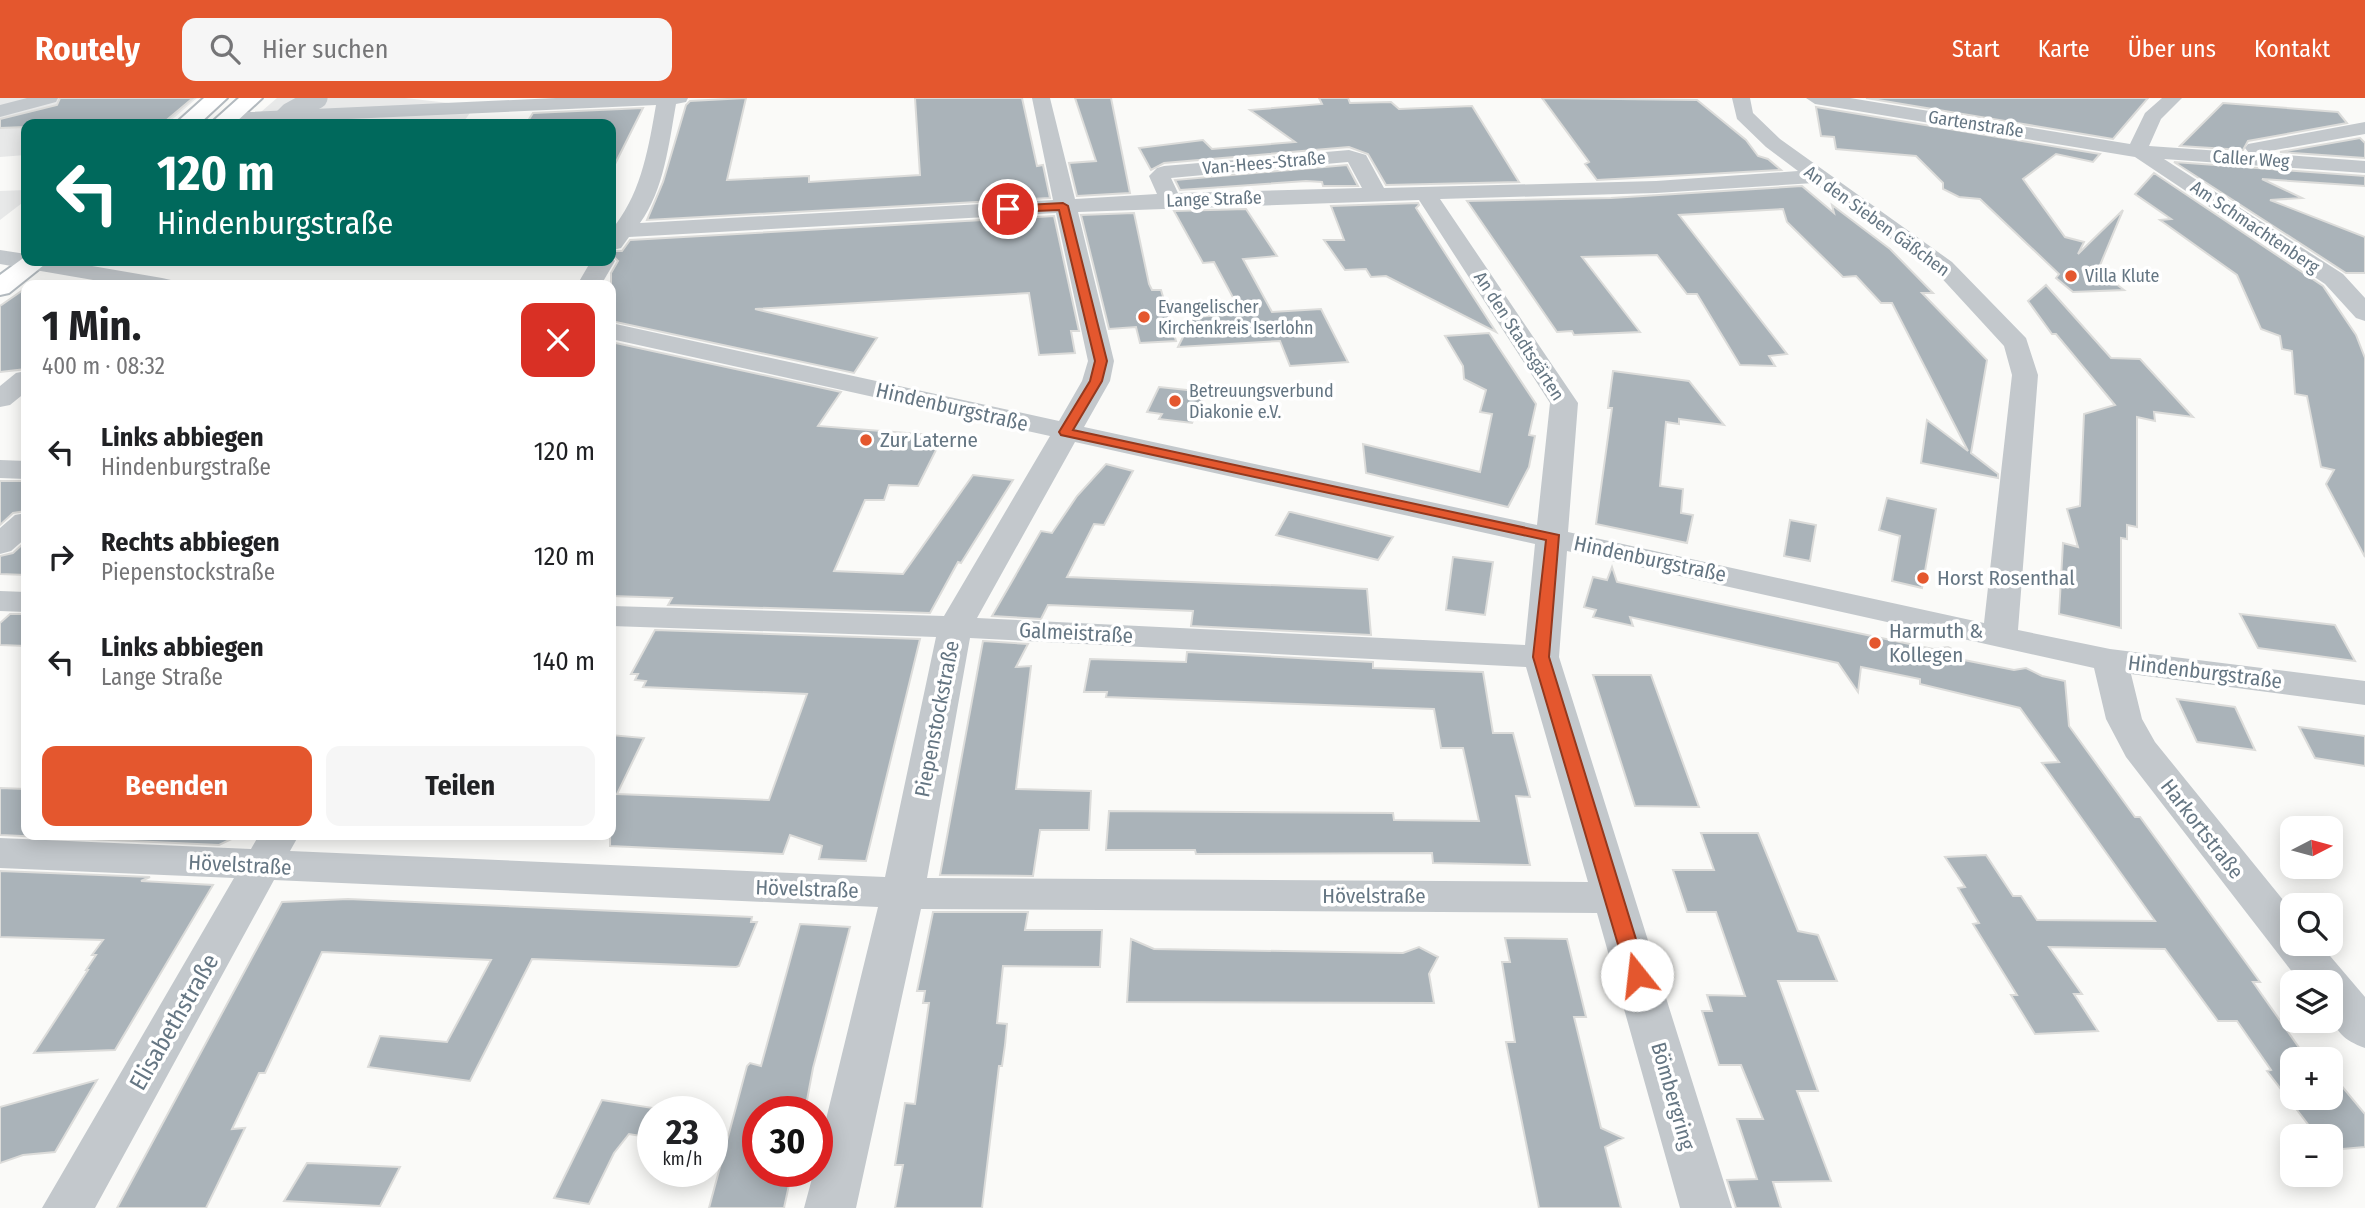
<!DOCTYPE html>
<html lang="de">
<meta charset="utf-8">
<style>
:root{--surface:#fff;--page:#f6f6f6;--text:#202124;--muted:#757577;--accent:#e4572e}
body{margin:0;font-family:"Fira Sans Condensed",sans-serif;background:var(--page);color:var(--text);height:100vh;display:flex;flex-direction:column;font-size:26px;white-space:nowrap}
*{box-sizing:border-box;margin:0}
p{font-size:23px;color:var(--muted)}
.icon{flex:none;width:38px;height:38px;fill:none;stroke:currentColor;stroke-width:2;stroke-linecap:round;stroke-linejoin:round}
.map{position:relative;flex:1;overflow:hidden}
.sheet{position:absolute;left:21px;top:182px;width:595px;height:560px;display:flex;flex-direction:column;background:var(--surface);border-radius:14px;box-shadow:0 4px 18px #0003}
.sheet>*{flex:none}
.guide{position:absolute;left:21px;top:21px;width:595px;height:147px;border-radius:14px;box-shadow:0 4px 18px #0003;background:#00695c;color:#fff;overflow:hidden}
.needle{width:46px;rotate:84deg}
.tools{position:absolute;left:2280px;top:718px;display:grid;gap:14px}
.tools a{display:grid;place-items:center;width:63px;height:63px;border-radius:14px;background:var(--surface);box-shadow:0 4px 18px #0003;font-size:35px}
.speed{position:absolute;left:637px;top:998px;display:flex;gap:14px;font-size:35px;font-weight:700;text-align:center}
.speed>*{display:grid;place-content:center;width:91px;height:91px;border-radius:50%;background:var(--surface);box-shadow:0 4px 18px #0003;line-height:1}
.speed small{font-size:18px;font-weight:400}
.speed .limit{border:10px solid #d22;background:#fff;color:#111}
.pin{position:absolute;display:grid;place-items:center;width:60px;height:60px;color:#fff;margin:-30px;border:4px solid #fff;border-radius:50%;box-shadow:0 2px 7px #0007}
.me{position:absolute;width:77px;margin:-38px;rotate:344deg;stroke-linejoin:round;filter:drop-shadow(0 0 5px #0008)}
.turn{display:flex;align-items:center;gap:24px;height:147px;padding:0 21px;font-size:32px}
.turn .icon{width:91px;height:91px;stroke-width:2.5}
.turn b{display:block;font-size:49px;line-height:60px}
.round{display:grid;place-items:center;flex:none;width:74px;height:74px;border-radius:14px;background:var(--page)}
.overview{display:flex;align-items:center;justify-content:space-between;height:119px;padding:0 21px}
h1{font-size:42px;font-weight:700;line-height:52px}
.cta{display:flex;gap:14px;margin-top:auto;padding:14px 21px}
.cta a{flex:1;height:80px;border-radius:14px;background:var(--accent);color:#fff;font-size:28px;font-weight:700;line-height:80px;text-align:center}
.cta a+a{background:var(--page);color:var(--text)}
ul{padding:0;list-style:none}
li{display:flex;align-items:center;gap:21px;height:105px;padding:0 21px}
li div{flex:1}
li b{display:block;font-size:26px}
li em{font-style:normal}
header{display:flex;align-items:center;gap:42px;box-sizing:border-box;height:98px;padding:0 35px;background:var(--accent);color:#fff}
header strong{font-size:33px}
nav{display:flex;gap:38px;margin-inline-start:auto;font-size:24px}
.search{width:490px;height:63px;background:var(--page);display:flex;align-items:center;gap:18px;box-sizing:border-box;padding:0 24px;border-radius:14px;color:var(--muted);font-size:26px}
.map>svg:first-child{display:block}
</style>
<header>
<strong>Routely</strong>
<div class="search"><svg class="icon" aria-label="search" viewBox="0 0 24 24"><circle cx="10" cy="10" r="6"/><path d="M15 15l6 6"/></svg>Hier suchen</div>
<nav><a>Start</a><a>Karte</a><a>Über uns</a><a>Kontakt</a></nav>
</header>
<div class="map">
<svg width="2365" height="1110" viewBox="0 0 2365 1110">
<rect width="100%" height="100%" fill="#fafaf8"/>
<path fill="#e8e9e9" d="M 0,0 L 197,0 L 167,26 L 26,26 L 26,57 L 0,59 Z
M 277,0 L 405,0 L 475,8 L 462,26 L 247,26 Z
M 26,92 L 26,102 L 0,122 L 0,93 Z"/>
<path fill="#aab3b9" stroke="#dcdcda" stroke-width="2" d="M 60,0 L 193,0 L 162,26 L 26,26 L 26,29 L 0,30 L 0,21 L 57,7 Z
M 746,0 L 727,82 L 809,78 L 809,84 L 920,77 L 915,0 L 1022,0 L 1037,68 L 1043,67 L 1050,100 L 647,122 L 663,84 L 686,7 L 690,3 Z
M 1075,0 L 1111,0 L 1130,95 L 1077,98 L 1069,65 L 1096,63 Z
M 1319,0 L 1348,0 L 1350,5 L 1391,4 L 1399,11 L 1472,8 L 1519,84 L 1386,87 L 1368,56 L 1349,49 L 1164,65 L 1151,72 L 1139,50 L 1203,42 L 1212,51 L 1295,44 L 1250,12 L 1322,6 Z
M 1542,0 L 1697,2 L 1746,42 L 1758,58 L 1768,61 L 1781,72 L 1597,82 L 1585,66 L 1589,64 Z
M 1866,0 L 2148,0 L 2113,41 Z
M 2223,5 L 2338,14 L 2347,25 L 2248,43 L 2243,52 L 2180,48 Z
M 1816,9 L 2100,56 L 2093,64 L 2056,56 L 2023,81 L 2065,139 L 2084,144 L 2078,156 L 2123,112 L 2098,172 L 2124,192 L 2073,194 L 2056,180 L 2059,176 L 1980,101 L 1959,99 L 1943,91 L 1943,85 L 1916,58 L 1836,51 L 1834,39 L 1821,38 Z
M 643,10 L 611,74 L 611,26 L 526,26 L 533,15 Z
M 2360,40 L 2365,45 L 2365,60 L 2280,54 Z
M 2174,64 L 2365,78 L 2365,88 L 2262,81 L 2302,100 L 2270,102 L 2365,139 L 2365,175 L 2346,175 Z
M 1347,67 L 1358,88 L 1323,88 L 1322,84 L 1306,83 L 1180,92 L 1175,82 Z
M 2154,75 L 2323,188 L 2356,237 L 2365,260 L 2365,459 L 2326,386 L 2334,372 L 2321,369 L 2307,298 L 2295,296 L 2292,253 L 2282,251 L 2280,238 L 2261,231 L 2237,177 L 2160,122 L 2171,121 L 2135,96 Z
M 1802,88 L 1834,115 L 1832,107 L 1890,151 L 1933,195 L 1922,195 L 1987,262 L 1971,355 L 1998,376 L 1998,380 L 1921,365 L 1927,322 L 1968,353 L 1892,205 L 1881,205 L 1856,178 L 1843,179 L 1787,124 L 1783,111 L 1679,117 L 1787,256 L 1769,258 L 1775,268 L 1740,267 L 1697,196 L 1687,196 L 1657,157 L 1582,159 L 1640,234 L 1574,237 L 1572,233 L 1557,234 L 1467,103 L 1611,100 Z
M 1418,105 L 1419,107 L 1416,110 L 1496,234 L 1386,178 L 1371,179 L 1366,171 L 1345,172 L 1324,142 L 1344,142 L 1331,108 Z
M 1246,111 L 1277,158 L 1243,161 L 1272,214 L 1321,211 L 1348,264 L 1290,268 L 1280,243 L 1178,249 L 1193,219 L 1242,216 L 1214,164 L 1203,165 L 1174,113 Z
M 1134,115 L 1149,186 L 1152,192 L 1161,192 L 1176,243 L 1140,245 L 1136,229 L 1109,231 L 1081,117 Z
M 1054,118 L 1079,233 L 1071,233 L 1075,255 L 1039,257 L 1029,195 L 755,211 L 877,240 L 854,275 L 611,223 L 611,175 L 618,163 L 611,156 L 611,153 L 622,153 L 630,142 Z
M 2046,187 L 2111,260 L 2140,261 L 2193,319 L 2154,314 L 2155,323 L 2137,319 L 2137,429 L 2127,427 L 2127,441 L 2121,440 L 2121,530 L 2059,516 L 2063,445 L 2078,449 L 2067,411 L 2080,408 L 2084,316 L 2115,307 L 2056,236 L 2052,236 L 2028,203 Z
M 26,190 L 26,271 L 0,274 L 0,208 Z
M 1489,235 L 1536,306 L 1529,337 L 1535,338 L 1529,369 L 1508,409 L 1366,375 L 1363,346 L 1480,374 L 1492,316 L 1480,314 L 1486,292 L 1464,281 L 1463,268 L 1445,238 Z
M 611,244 L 841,294 L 818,328 L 943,338 L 918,388 L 889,387 L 884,402 L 865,402 L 834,473 L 903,476 L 973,377 L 1013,382 L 961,465 L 958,464 L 930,515 L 668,507 L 672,500 L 611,498 Z
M 1613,273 L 1689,283 L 1724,327 L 1679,321 L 1679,326 L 1666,324 L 1660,388 L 1683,391 L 1681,415 L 1693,417 L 1687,445 L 1596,426 L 1612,310 L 1608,310 Z
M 1159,289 L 1206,294 L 1192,325 L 1159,321 L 1162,316 L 1147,314 Z
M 1106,366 L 1133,373 L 1104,427 L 1094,426 L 1067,479 L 1367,491 L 1371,537 L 1191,528 L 1193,513 L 1048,507 L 1041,521 L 992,518 L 1041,433 L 1052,435 L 1077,398 Z
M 0,383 L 26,383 L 26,413 L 13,415 L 0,427 Z
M 1887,400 L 1936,411 L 1922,490 L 1892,483 L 1900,438 L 1879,432 Z
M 1289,414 L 1291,414 L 1393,439 L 1378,462 L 1276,437 Z
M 1790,422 L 1816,427 L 1810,463 L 1784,458 Z
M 26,443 L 26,477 L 0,476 L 0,458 L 13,455 Z
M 1453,459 L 1493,464 L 1485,517 L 1446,512 Z
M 1612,469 L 1617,484 L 1933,551 L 1948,549 L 1954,552 L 1959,561 L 2014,572 L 2026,570 L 2042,578 L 2065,583 L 2069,628 L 2135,719 L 2140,719 L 2260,884 L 2253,884 L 2307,961 L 2292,961 L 2292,999 L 2331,999 L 2331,975 L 2365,1016 L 2365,1049 L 2331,1052 L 2331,1038 L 2317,1038 L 2267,973 L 2271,972 L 2237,923 L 2218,923 L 2165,851 L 2049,849 L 2082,896 L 2074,896 L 2098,933 L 2035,936 L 2011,897 L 2017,897 L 1973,826 L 1979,825 L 1958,790 L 1965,789 L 1945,759 L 1986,757 L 2013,798 L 2021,798 L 2037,822 L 2155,823 L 2042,665 L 2059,664 L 2020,610 L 1920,586 L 1920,581 L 1861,569 L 1858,594 L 1838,565 L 1630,519 L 1633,528 L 1593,519 L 1596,512 L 1584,509 L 1593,479 L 1607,482 Z
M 10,516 L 26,516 L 26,548 L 0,547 L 0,525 Z
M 2240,516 L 2335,527 L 2355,563 L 2258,550 Z
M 655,532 L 920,541 L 866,763 L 819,761 L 822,748 L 790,737 L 783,756 L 610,748 L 611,637 L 644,640 L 617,696 L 769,702 L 807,596 L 643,589 L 646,583 L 635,582 L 638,576 L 631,576 Z
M 983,543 L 1028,546 L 1016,569 L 1031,568 L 1016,691 L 1091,693 L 1089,732 L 1040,732 L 1033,778 L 940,777 Z
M 1187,554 L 1373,564 L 1373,570 L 1483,574 L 1493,635 L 1513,635 L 1530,699 L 1516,698 L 1530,767 L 1433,765 L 1432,755 L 1196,756 L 1195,752 L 1106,752 L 1109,713 L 1393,715 L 1394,722 L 1479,723 L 1463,650 L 1441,650 L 1434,611 L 1106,599 L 1107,594 L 1084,594 L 1090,561 L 1186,564 Z
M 1593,577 L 1651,577 L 1699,709 L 1635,708 Z
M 2177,601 L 2235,609 L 2255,652 L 2197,644 Z
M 2299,629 L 2365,638 L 2365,668 L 2315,660 Z
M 0,690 L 26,691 L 26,737 L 240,737 L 219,747 L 0,737 Z
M 1701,735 L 1758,735 L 1798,833 L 1818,837 L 1837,883 L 1778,883 L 1818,993 L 1797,993 L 1831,1083 L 1773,1084 L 1781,1110 L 1736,1110 L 1727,1082 L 1757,1081 L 1737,1021 L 1763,1021 L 1741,967 L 1719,967 L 1702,913 L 1712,913 L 1707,897 L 1745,898 L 1716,814 L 1687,814 L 1673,772 L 1714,772 Z
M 0,773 L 150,779 L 141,783 L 213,787 L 115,952 L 34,955 L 88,872 L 86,872 L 96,857 L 92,857 L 103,842 L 0,839 Z
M 348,801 L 752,819 L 751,824 L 757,824 L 739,868 L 736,869 L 532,861 L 470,983 L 368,969 L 380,938 L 447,944 L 491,862 L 322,854 L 265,975 L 259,975 L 232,1031 L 245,1030 L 206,1110 L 117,1110 L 282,804 Z
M 933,814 L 1028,814 L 1025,832 L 1102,832 L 1100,869 L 1003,868 L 997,925 L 1007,926 L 1005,947 L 1002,968 L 999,968 L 982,1110 L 895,1110 L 903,1067 L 895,1067 L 905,1005 L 915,1006 L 929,905 L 923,905 L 925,893 L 917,893 Z
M 800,826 L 850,829 L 813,970 L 805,1013 L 758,1013 L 758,1073 L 792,1073 L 784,1110 L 709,1110 L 747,968 L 750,965 L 761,968 Z
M 1505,840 L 1567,841 L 1586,919 L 1574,919 L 1601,1030 L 1623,1040 L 1605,1049 L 1621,1110 L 1539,1110 L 1506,944 L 1515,944 L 1502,864 L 1510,864 Z
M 1131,841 L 1154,851 L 1403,855 L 1419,849 L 1438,859 L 1429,876 L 1434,905 L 1127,904 Z
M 97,982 L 55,1054 L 23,1057 L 0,1065 L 0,1009 Z
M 602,1002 L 653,1010 L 653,1040 L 629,1036 L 614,1055 L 589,1106 L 554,1100 Z
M 307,1065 L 400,1069 L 380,1108 L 284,1103 Z"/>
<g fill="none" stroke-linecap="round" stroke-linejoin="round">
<g stroke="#b3babf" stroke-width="4">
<path id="secondary" d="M 204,0 L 227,0 L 199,26 L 175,26 Z
M 239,0 L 262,0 L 234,26 L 210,26 Z
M 26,158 L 26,163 L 49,163 L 9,195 L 0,197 L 0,177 Z"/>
</g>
<path fill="#c3c8cc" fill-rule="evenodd" d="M 27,0 L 58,0 L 56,4 L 0,19 L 0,7 Z
M 556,0 L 688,0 L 686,4 L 676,6 C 669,45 664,92 640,125 L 1053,102 L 1032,0 L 1050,0 L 1075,101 L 1157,96 L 1149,78 L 1157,70 L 1164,68 L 1349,52 L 1366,57 L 1384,90 L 1656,83 L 1798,73 L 1766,49 L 1737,21 L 1732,0 L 1750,0 L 1753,15 L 1780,41 L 1952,164 L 2026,240 L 2038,277 L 2018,532 L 2110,551 L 2365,583 L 2365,607 L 2131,576 L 2142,621 L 2155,644 L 2292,813 L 2292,845 L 2319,845 L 2365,899 L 2365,950 C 2328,937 2331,917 2331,884 L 2300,884 L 2126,659 L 2106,621 L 2094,570 L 1567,453 L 1559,559 L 1732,1110 L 1680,1110 L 1597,815 L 921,811 L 856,1110 L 804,1110 L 814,1073 L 817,1073 L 817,1058 L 878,809 L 274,782 L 95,1110 L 42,1110 L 234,780 L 0,770 L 0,740 L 251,751 L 259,737 L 299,737 L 290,753 L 885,779 L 936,539 L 611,528 L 611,508 L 944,518 L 1050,338 L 611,241 L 611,225 L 1059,323 L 1082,283 L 1088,263 L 1056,115 L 629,139 L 621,150 L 613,152 L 611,126 L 616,126 C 642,92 649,47 656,7 L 240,26 L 225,26 L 217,21 L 227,15 ZM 1348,64 L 1362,90 L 1178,95 L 1171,80 ZM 1814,85 L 1936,174 L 2004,248 L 2012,277 L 1984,525 L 1568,434 L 1578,305 L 1440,101 L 1656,95 ZM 1419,102 L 1550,305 L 1537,427 L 1084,329 L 1110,283 L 1114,263 L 1078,114 ZM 1075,344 L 1535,446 L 1525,547 L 977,520 ZM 970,540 L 1526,569 L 1588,784 L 927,780 Z
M 1806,0 L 1850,0 L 2130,46 L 2145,15 L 2162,0 L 2182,0 L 2161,21 L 2149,48 L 2249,55 L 2245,50 L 2248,46 L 2365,24 L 2365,36 L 2259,55 L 2365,63 L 2365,75 L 2164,61 L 2343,176 L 2365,200 L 2365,223 L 2356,220 L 2325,186 L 2135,59 L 1815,6 Z
M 0,152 L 26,156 L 26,163 L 63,163 L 162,180 L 171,182 L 174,187 L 122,187 L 0,166 Z
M 611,158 L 615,163 L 601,187 L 577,187 L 591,163 L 611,163 Z
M 26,273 L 26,294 L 10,307 L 0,309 L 0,288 L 16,275 Z
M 0,362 L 26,363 L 26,381 L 0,380 Z
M 26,415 L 26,440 L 11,453 L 0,456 L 0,430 L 15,417 Z
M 0,493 L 26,494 L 26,514 L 0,513 Z"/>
<use href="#secondary" fill="#fff" fill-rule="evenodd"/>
<path stroke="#c3c8cc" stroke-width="21" d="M 279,26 L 290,15 L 317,0"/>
</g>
<path fill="#e4572e" stroke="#94391e" stroke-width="2" d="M 1063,105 L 1068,108 L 1107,263 L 1102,283 L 1073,332 L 1559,437 L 1549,559 L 1647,877 L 1644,883 L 1630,883 L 1627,877 L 1533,559 L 1546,442 L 1061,337 L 1059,334 L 1090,283 L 1095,263 L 1059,112 L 1008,114 L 1003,111 L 1008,108 Z"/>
<g fill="#e4572e" stroke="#fff" stroke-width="2.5">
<circle cx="2071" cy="178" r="7"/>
<circle cx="1144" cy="219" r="7"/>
<circle cx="1175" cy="303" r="7"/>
<circle cx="866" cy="342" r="7"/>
<circle cx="1923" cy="480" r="7"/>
<circle cx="1875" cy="545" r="7"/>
</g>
<g text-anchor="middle" stroke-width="7" stroke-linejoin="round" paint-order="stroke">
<g font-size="18" fill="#657683" stroke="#fff">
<text transform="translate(1976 26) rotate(9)" y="6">Gartenstraße</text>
<text transform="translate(2251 61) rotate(4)" y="6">Caller Weg</text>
<text transform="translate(1264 65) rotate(-5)" y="6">Van-Hees-Straße</text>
<text transform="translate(1214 101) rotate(-2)" y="6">Lange Straße</text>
<text transform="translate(1877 123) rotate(36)" y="6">An den Sieben Gäßchen</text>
<text transform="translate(2255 129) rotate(34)" y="6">Am Schmachtenberg</text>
<text transform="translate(1519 238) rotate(57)" y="6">An den Stadtsgärten</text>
</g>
<g font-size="18" fill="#657683" stroke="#fff" text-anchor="start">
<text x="2085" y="184">Villa Klute</text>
<text x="1158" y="215">Evangelischer<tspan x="1158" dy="21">Kirchenkreis Iserlohn</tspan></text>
<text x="1189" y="299">Betreuungsverbund<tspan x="1189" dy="21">Diakonie e.V.</tspan></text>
</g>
<g font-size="21" fill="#657683" stroke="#fff">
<text transform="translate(952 309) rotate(13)" y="7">Hindenburgstraße</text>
<text transform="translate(1650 461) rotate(12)" y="7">Hindenburgstraße</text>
<text transform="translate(1076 535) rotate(3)" y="7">Galmeistraße</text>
<text transform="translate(2205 574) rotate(7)" y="7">Hindenburgstraße</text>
<text transform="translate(937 621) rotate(-79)" y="7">Piepenstockstraße</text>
<text transform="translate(2202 731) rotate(52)" y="7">Harkortstraße</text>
<text transform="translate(240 767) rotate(3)" y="7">Hövelstraße</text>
<text transform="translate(807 791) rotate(2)" y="7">Hövelstraße</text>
<text x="1374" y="805">Hövelstraße</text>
<text transform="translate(1673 998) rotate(74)" y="7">Bömbergring</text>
</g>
<g font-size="21" fill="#657683" stroke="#fff" text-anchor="start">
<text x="880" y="349">Zur Laterne</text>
<text x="1937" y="487">Horst Rosenthal</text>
<text x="1889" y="540">Harmuth &amp;<tspan x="1889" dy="24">Kollegen</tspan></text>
</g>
<g font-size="24" fill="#657683" stroke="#fff">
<text transform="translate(174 924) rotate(-60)" y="8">Elisabethstraße</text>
</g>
</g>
</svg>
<div class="tools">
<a><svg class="needle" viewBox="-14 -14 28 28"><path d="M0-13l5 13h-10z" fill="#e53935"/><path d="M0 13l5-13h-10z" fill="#757577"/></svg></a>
<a><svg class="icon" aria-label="search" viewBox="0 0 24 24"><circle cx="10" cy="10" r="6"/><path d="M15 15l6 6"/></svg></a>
<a><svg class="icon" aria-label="layers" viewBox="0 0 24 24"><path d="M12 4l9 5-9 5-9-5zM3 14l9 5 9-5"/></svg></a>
<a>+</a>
<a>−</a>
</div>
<div class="speed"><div>23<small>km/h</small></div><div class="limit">30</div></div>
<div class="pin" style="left:1008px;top:111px;background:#d93025"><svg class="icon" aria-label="arrive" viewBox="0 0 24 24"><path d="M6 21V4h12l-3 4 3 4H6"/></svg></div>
<svg class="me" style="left:1637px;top:877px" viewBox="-20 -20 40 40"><circle r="19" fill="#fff"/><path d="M0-13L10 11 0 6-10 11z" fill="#e4572e"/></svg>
<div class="guide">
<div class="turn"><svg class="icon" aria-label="left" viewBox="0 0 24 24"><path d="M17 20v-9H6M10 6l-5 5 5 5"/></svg><div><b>120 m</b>Hindenburgstraße</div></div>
</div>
<section class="sheet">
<div class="overview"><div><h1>1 Min.</h1><p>400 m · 08:32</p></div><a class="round" style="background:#d93025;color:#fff"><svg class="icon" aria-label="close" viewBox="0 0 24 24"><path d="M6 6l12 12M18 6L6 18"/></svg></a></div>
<ul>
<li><svg class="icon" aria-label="left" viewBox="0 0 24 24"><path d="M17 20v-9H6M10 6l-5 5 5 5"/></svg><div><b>Links abbiegen</b><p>Hindenburgstraße</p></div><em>120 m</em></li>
<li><svg class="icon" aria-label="right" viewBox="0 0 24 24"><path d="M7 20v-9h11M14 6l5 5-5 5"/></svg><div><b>Rechts abbiegen</b><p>Piepenstockstraße</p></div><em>120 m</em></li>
<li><svg class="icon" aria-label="left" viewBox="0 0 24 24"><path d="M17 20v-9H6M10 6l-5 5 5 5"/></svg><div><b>Links abbiegen</b><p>Lange Straße</p></div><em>140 m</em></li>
</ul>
<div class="cta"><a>Beenden</a><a>Teilen</a></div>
</section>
</div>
